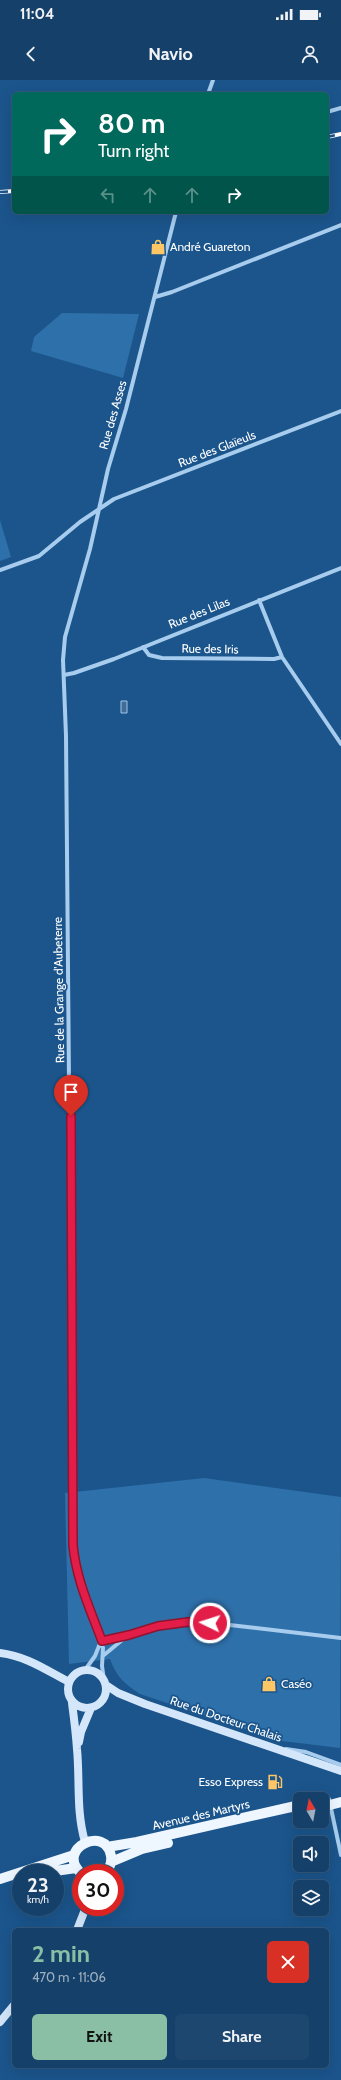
<!DOCTYPE html>
<meta charset="utf-8">
<style>
:root{--surface:#144069;--page:#1d476f;--text:#f1f3f6;--muted:#9dafc0;--line:#33597d;--accent:#8abfa5}
body{margin:0;font-family:Cabin,sans-serif;background:var(--page);color:var(--text);height:100vh;display:flex;flex-direction:column;font-size:15px;white-space:nowrap}
*{box-sizing:border-box;margin:0}
p{font-size:13px;color:var(--muted)}
.icon{flex:none;width:22px;height:22px;fill:none;stroke:currentColor;stroke-width:2;stroke-linecap:round;stroke-linejoin:round}
.map{position:relative;flex:1;overflow:hidden}
.side{position:absolute;left:12px;top:1848px;width:317px;height:140px;display:flex;flex-direction:column;background:var(--surface);border-radius:6px;box-shadow:0 4px 16px #0002,0 0 0 1px var(--line)}
.side>*{flex:none}
.guide{position:absolute;left:12px;top:12px;width:317px;height:122px;border-radius:6px;box-shadow:0 4px 16px #0002,0 0 0 1px var(--line);background:#00695c;color:#fff;overflow:hidden}
.needle{width:26px;rotate:350deg}
.tools{position:absolute;left:293px;top:1712px;display:grid;gap:8px}
.tools a{display:grid;place-items:center;width:36px;height:36px;border-radius:6px;background:var(--surface);box-shadow:0 4px 16px #0002,0 0 0 1px var(--line);font-size:20px}
.speed{position:absolute;left:12px;top:1784px;display:flex;gap:8px;font-size:20px;font-weight:700;text-align:center}
.speed>*{display:grid;place-content:center;width:52px;height:52px;border-radius:50%;background:var(--surface);box-shadow:0 4px 16px #0002,0 0 0 1px var(--line);line-height:1}
.speed small{font-size:10px;font-weight:400}
.speed .limit{border:6px solid #d22;background:#fff;color:#111}
.pin{position:absolute;display:grid;place-items:center;width:34px;height:34px;color:#fff;margin:-41px -17px;border-radius:50% 50% 50% 0;rotate:-45deg;box-shadow:0 0 4px #0007}
.pin .icon{rotate:45deg}
.me{position:absolute;width:44px;margin:-22px;rotate:274deg;stroke-linejoin:round;filter:drop-shadow(0 0 3px #0008)}
.turn{display:flex;align-items:center;gap:14px;height:84px;padding:0 20px;font-size:18px}
.turn .icon{width:52px;height:52px;stroke-width:2.5}
.turn b{display:block;font-size:28px;line-height:34px}
.lanes{display:flex;align-items:center;height:38px;padding:0 20px;background:#0003;justify-content:center;gap:20px;direction:ltr}
.lanes .off{opacity:.35}
.round{display:grid;place-items:center;flex:none;width:42px;height:42px;border-radius:6px;background:var(--page)}
.summary{display:flex;align-items:center;justify-content:space-between;height:68px;padding:0 20px}
h1{font-size:24px;font-weight:800;line-height:30px;color:var(--accent)}
.cta{display:flex;gap:8px;margin-top:auto;padding:8px 20px}
.cta a{flex:1;height:46px;border-radius:6px;background:var(--accent);color:#111;font-size:16px;font-weight:800;line-height:46px;text-align:center}
.cta a+a{background:var(--page);color:var(--text)}
.status{display:flex;justify-content:space-between;align-items:center;height:28px;padding:0 20px;background:var(--surface);direction:ltr}
.status svg{height:11px;fill:currentColor}
header{display:flex;justify-content:space-between;align-items:center;height:52px;padding:0 20px;background:var(--surface);font-size:18px;font-weight:800}
.map>svg:first-child{display:block}
</style>
<div class="status"><b>11:04</b><svg viewBox="0 0 49 12"><path d="M0 12V9h3v3zM5 12V6h3v6zM10 12V3h3v9zM15 12V0h3v12zM26 1h20v11H26zM47 4h2v5h-2z"/></svg></div>
<header><svg class="icon" aria-label="back" viewBox="0 0 24 24"><path d="M15 5l-7 7 7 7"/></svg>Navio<svg class="icon" aria-label="person" viewBox="0 0 24 24"><circle cx="12" cy="8" r="4"/><path d="M4 21q1-7 8-7t8 7"/></svg></header>
<div class="map">
<svg width="341" height="2000" viewBox="0 0 341 2000">
<rect width="100%" height="100%" fill="#1b558c"/>
<path fill="#2e70aa" d="M 62,233 L 139,234 L 123,298 L 31,271 L 34,257 Z
M 0,440 L 11,477 L 0,481 Z
M 204,1398 L 341,1417 L 340,1668 L 282,1661 L 140,1614 C 124,1603 117,1598 110,1579 L 69,1584 L 65,1413 Z"/>
<path fill="#426c93" stroke="#9ac8ef" d="M 121,621 L 127,621 L 127,633 L 121,633 Z"/>
<g fill="none" stroke-linecap="round" stroke-linejoin="round">
<path stroke="#a7cced" stroke-width="4" d="M 208,14 L 213,0
M 327,32 L 341,28
M 155,217 L 172,212 L 341,145
M 0,490 L 39,476 L 80,442 L 114,419 L 341,331
M 259,520 L 282,577 L 341,664
M 143,567 L 149,575 L 162,578 L 274,579 L 282,577
M 64,595 L 74,593 L 114,579 L 341,488
M 101,1561 L 129,1555 L 158,1546 L 188,1542 L 221,1544 L 341,1558
M 104,1575 L 127,1556
M 85,1590 L 95,1576 L 101,1561
M 104,1600 L 102,1586 L 103,1568 L 79,1502 L 75,1487 L 73,1465 L 66,656 L 63,580 L 65,557 L 90,469 L 108,389 L 126,329 L 176,132
M 286,1669 L 306,1672 L 341,1685
M 329,1719 L 341,1775"/>
<path stroke="#d4e7fa" stroke-width="8" d="M 0,1573 C 26,1576 46,1590 69,1602
M68 1609a19 19 0 1 1 38 0a19 19 0 1 1-38 0Z
M 106,1605 L 118,1613 L 145,1624 L 341,1691
M 72,1623 C 74,1638 76,1654 77,1669 C 80,1701 76,1731 85,1762
M 79,1662 L 81,1652 L 91,1628
M 77,1850 L 86,1827
M 0,1942 L 14,1925"/>
<path stroke="#eef6ff" stroke-width="10" d="M 322,1727 L 341,1722
M 107,1767 L 137,1762 L 300,1725
M 111,1782 L 142,1769 L 168,1763
M 41,1793 L 76,1788
M 81,1793 C 55,1769 106,1744 111,1776 C 112,1783 109,1789 105,1793
M 0,1799 L 74,1775"/>
<g stroke="#fff" stroke-width="4">
<path id="rail" d="M 327,57 L 341,54
M 0,112 L 14,111"/>
</g>
<use href="#rail" stroke="#1b558c" stroke-width="2.5" stroke-dasharray="8" stroke-linecap="butt"/>
</g>
<g fill="none" stroke-linecap="round" stroke-linejoin="round">
<g stroke="#92132f" stroke-width="10">
<path id="route" d="M 71,1036 L 73,1465 C 76,1499 90,1529 102,1561 L 129,1555 L 158,1546 L 188,1542 L 210,1543"/>
</g>
<use href="#route" stroke="#e11d48" stroke-width="7"/>
</g>
<defs>
<g id="shop-bare" transform="scale(1.2)"><path d="M-5-2.5h2.3a2.7 3.5 0 0 1 5.4 0H5L5.5 6h-11ZM-1.5-2.5h3a1.5 2.3 0 0 0-3 0Z" fill="#fec665" stroke="#1b558c" stroke-width="2.5" paint-order="stroke"/></g>
<g id="fuel-bare" transform="scale(1.2)"><path d="M-5.5-6h7V0h2V4h1.3V-2.5L3-4.5l.8-.8L6-3V5H2.5V1h-1V6h-7ZM-4.2-4.7v3.2H.2V-4.7Z" fill="#fec665" stroke="#1b558c" stroke-width="2.5" paint-order="stroke"/></g>
</defs>
<g fill-rule="evenodd">
<use href="#shop-bare" x="158" y="167"/>
<use href="#shop-bare" x="269" y="1604"/>
<use href="#fuel-bare" x="275" y="1702"/>
</g>
<g text-anchor="middle" stroke-width="3.5" stroke-linejoin="round" paint-order="stroke">
<g font-size="12" fill="#fff" stroke="#1b558c" text-anchor="start">
<text x="170" y="171">André Guareton</text>
<text x="281" y="1608">Caséo</text>
<text x="263" y="1706" text-anchor="end">Esso Express</text>
</g>
<g font-size="12" fill="#fff" stroke="#1b558c">
<text transform="translate(113 335) rotate(-74)" y="4">Rue des Asses</text>
<text transform="translate(217 369) rotate(-21)" y="4">Rue des Glaïeuls</text>
<text transform="translate(199 533) rotate(-22)" y="4">Rue des Lilas</text>
<text transform="translate(210 569) rotate(1)" y="4">Rue des Iris</text>
<text transform="translate(59 910) rotate(-91)" y="4">Rue de la Grange d'Aubeterre</text>
<text transform="translate(226 1639) rotate(19)" y="4">Rue du Docteur Chalais</text>
<text transform="translate(201 1735) rotate(-13)" y="4">Avenue des Martyrs</text>
</g>
</g>
</svg>
<div class="tools">
<a><svg class="needle" viewBox="-14 -14 28 28"><path d="M0-13l5 13h-10z" fill="#e53935"/><path d="M0 13l5-13h-10z" fill="#9dafc0"/></svg></a>
<a><svg class="icon" aria-label="sound" viewBox="0 0 24 24"><path d="M4 9h4l5-4v14l-5-4H4zM17 9q2 3 0 6"/></svg></a>
<a><svg class="icon" aria-label="layers" viewBox="0 0 24 24"><path d="M12 4l9 5-9 5-9-5zM3 14l9 5 9-5"/></svg></a>
</div>
<div class="speed"><div>23<small>km/h</small></div><div class="limit">30</div></div>
<div class="pin" style="left:71px;top:1036px;background:#d93025"><svg class="icon" aria-label="arrive" viewBox="0 0 24 24"><path d="M6 21V4h12l-3 4 3 4H6"/></svg></div>
<svg class="me" style="left:210px;top:1543px" viewBox="-20 -20 40 40"><circle r="17" fill="#e11d48" stroke="#fff" stroke-width="3"/><path d="M0-11L8 9 0 5-8 9z" fill="#fff"/></svg>
<div class="guide">
<div class="turn"><svg class="icon" aria-label="right" viewBox="0 0 24 24"><path d="M7 20v-9h11M14 6l5 5-5 5"/></svg><div><b>80 m</b>Turn right</div></div>
<div class="lanes"><svg class="icon off" aria-label="left" viewBox="0 0 24 24"><path d="M17 20v-9H6M10 6l-5 5 5 5"/></svg><svg class="icon off" aria-label="ahead" viewBox="0 0 24 24"><path d="M12 20V5M6 11l6-6 6 6"/></svg><svg class="icon off" aria-label="ahead" viewBox="0 0 24 24"><path d="M12 20V5M6 11l6-6 6 6"/></svg><svg class="icon" aria-label="right" viewBox="0 0 24 24"><path d="M7 20v-9h11M14 6l5 5-5 5"/></svg></div>
</div>
<section class="side">
<div class="summary"><div><h1>2 min</h1><p>470 m · 11:06</p></div><a class="round" style="background:#d93025;color:#fff"><svg class="icon" aria-label="close" viewBox="0 0 24 24"><path d="M6 6l12 12M18 6L6 18"/></svg></a></div>
<div class="cta"><a>Exit</a><a>Share</a></div>
</section>
</div>
